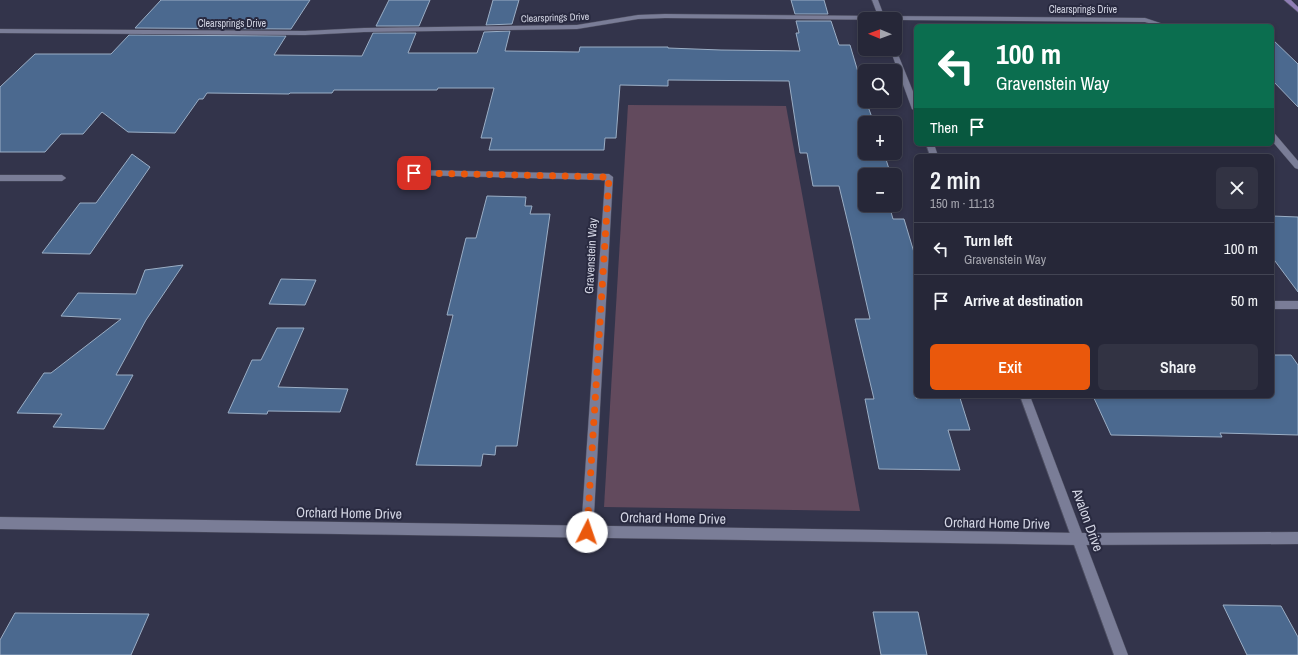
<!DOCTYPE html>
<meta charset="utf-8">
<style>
:root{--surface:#262738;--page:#323343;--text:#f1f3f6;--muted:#a4a5ae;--line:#424453;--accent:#ea580c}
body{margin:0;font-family:"Archivo Narrow",sans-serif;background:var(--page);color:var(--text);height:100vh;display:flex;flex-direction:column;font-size:15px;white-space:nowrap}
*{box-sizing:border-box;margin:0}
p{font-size:13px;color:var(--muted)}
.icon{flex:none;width:22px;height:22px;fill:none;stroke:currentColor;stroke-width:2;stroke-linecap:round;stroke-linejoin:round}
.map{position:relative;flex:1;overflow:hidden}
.drawer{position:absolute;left:914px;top:154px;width:360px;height:244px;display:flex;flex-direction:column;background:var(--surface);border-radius:6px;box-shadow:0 2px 6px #0003,0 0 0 1px var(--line)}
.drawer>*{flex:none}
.banner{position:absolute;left:914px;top:24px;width:360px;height:122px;border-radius:6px;box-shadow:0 2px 6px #0003,0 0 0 1px var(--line);background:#0b6e4f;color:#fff;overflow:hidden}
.needle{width:26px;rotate:271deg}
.tools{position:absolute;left:858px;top:12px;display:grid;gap:8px}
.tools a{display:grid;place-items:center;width:44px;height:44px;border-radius:6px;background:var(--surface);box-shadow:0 2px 6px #0003,0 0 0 1px var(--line);font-size:20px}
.pin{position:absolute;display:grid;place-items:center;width:34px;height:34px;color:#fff;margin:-17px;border-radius:8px;box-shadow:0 2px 6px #0006}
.me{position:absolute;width:44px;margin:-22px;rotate:4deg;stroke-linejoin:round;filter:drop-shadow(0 0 3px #0008)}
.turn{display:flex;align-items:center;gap:14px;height:84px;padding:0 16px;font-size:18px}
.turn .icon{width:52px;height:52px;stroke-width:2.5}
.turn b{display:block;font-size:28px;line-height:34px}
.then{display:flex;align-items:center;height:38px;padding:0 16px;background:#0003;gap:8px;font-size:15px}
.round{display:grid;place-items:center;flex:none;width:42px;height:42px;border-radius:6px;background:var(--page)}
.summary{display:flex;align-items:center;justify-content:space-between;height:68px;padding:0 16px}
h1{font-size:24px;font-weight:600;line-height:30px}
.button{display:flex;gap:8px;margin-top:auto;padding:8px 16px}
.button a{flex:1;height:46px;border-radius:6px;background:var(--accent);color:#fff;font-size:16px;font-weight:600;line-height:46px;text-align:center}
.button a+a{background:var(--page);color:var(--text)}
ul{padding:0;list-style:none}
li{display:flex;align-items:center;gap:12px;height:52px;padding:0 16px;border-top:1px solid var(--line)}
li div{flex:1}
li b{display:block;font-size:15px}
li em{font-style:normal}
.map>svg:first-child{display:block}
</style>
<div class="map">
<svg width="1298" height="655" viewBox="0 0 1298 655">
<rect width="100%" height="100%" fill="#33344b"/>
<path fill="#624a5d" d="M 628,105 L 786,106 L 860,511 L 604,507 Z"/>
<path fill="#4b698f" stroke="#9baec5" d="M 161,0 L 310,0 L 291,29 L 135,28 Z
M 389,0 L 430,0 L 419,26 L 376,26 Z
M 493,0 L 519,0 L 512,24 L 486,25 Z
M 791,0 L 824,0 L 828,14 L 795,14 Z
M 796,21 L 831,21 L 839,45 L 850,45 L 861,82 L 860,82 L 865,101 L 866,101 L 874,123 L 865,123 L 865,153 L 884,153 L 889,169 L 879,169 L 880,175 L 865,175 L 865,205 L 889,205 L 893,219 L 904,219 L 916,259 L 916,398 L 960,398 L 970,430 L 948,430 L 960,470 L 879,469 L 865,399 L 874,399 L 855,319 L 870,319 L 852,240 L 839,186 L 813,186 L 807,153 L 800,153 L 789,81 L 668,80 L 668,86 L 620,85 L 616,138 L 605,138 L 604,150 L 489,150 L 492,138 L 481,138 L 494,88 L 438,88 L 437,90 L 334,90 L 332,93 L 290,93 L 289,94 L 207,93 L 203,99 L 199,99 L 175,133 L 128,132 L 102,112 L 83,134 L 61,134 L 45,152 L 0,152 L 0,87 L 35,54 L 111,54 L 129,35 L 286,36 L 274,55 L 362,56 L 373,33 L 416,33 L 408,53 L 477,53 L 484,32 L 510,31 L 505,51 L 579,52 L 580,47 L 668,47 L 668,48 L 721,50 L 800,51 L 796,33 L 799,33 Z
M 1272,39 L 1298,64 L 1298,107 L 1272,80 Z
M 132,154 L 150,167 L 90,254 L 42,253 L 80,203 L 96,203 Z
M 487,196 L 526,197 L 525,206 L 532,206 L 530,214 L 550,214 L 517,446 L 496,446 L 495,455 L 483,454 L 481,466 L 416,465 L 453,315 L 447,315 L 466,238 L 476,238 Z
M 1272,216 L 1298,217 L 1298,292 L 1272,257 Z
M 183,265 L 146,320 L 116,375 L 133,375 L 104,429 L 53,427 L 62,414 L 17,413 L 44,373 L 51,373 L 121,319 L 61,316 L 78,293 L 136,294 L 145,270 Z
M 281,279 L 316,280 L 305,305 L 269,304 Z
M 277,328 L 304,328 L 278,387 L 348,389 L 340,412 L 268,411 L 267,414 L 228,413 L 252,360 L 261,360 Z
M 1272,355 L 1291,355 L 1298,365 L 1298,435 L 1220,433 L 1222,437 L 1111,435 L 1093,396 L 1272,396 Z
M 1223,605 L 1281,606 L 1298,637 L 1298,655 L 1247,655 Z
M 873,612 L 918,612 L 927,655 L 881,655 Z
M 15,613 L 149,614 L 131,655 L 0,655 L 0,640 Z"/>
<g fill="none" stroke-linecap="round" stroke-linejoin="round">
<g stroke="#4f5062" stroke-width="1">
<path id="minor" d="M 872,0 L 878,0 L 884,16 L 1145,18 L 1169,26 L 1159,26 L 1145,22 L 665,18 L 638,19 L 577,29 L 364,32 L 305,35 L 0,33 L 0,29 L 305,31 L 364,28 L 577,25 L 638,15 L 665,14 L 878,16 Z
M 895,47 L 916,99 L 916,111 L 912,109 L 890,49 L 895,49 Z
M 1272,134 L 1275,134 L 1298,161 L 1298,169 L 1295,168 L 1272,141 Z
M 926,144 L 934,144 L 938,156 L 930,156 Z
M 414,170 L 609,174 L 613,177 L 593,532 L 591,536 L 587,538 L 583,536 L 581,532 L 605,180 L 411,175 L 410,173 Z
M 0,175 L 62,175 L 66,178 L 62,181 L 0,181 Z
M 1272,301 L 1298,301 L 1298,309 L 1272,309 Z
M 1020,396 L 1030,396 L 1128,655 L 1114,655 Z"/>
</g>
<g stroke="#4f5062" stroke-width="1">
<path id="tertiary" d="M 0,517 L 1079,533 L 1298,532 L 1298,544 L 1079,545 L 0,529 Z"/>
</g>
<g stroke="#4f5062" stroke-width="1">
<path id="secondary" d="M 1284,0 L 1291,0 L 1298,7 L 1298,12 Z"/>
</g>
<use href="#minor" fill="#7a7d97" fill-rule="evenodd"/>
<use href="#tertiary" fill="#7a7d97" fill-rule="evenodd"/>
<use href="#secondary" fill="#8e7db4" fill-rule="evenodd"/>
</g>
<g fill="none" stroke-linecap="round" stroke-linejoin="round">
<path stroke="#ea580c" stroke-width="7" stroke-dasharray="0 12.6" d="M 414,173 L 609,177 L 587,532"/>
</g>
<g text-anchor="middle" stroke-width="4" stroke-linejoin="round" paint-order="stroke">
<g font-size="10" fill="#d3d5e3" stroke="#292a40">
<text x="1083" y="13">Clearsprings Drive</text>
<text transform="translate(555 17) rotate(-2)" y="4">Clearsprings Drive</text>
<text x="232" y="27">Clearsprings Drive</text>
</g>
<g font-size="12" fill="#d3d5e3" stroke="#292a40">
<text transform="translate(591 256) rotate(-87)" y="4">Gravenstein Way</text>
</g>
<g font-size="14" fill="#d3d5e3" stroke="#292a40">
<text transform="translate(349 513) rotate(1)" y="5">Orchard Home Drive</text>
<text transform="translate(673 518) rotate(1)" y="5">Orchard Home Drive</text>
<text transform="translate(1088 520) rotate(70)" y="5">Avalon Drive</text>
<text transform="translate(997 523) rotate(1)" y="5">Orchard Home Drive</text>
</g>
</g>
</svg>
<div class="tools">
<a><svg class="needle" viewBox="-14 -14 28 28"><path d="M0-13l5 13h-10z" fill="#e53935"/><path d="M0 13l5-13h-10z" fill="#a4a5ae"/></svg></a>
<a><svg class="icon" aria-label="search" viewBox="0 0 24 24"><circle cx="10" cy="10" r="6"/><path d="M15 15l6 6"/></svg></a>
<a>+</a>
<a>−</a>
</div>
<div class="pin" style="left:414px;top:173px;background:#d93025"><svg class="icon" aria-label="arrive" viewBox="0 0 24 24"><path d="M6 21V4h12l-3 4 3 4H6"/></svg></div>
<svg class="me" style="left:587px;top:532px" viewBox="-20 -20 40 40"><circle r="19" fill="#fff"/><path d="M0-13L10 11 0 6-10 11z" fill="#ea580c"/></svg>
<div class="banner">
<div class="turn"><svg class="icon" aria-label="left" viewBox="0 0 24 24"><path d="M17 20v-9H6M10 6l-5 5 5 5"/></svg><div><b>100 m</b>Gravenstein Way</div></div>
<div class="then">Then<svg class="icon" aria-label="arrive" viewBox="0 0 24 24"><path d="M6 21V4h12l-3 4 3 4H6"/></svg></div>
</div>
<section class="drawer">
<div class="summary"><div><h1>2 min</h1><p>150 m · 11:13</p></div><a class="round"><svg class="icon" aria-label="close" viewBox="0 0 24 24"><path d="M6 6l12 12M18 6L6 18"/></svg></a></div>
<ul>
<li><svg class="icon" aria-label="left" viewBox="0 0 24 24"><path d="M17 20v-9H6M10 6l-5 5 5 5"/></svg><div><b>Turn left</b><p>Gravenstein Way</p></div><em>100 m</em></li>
<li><svg class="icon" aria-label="arrive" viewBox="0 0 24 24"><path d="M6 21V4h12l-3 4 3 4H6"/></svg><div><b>Arrive at destination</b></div><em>50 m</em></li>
</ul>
<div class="button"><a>Exit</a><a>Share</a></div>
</section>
</div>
